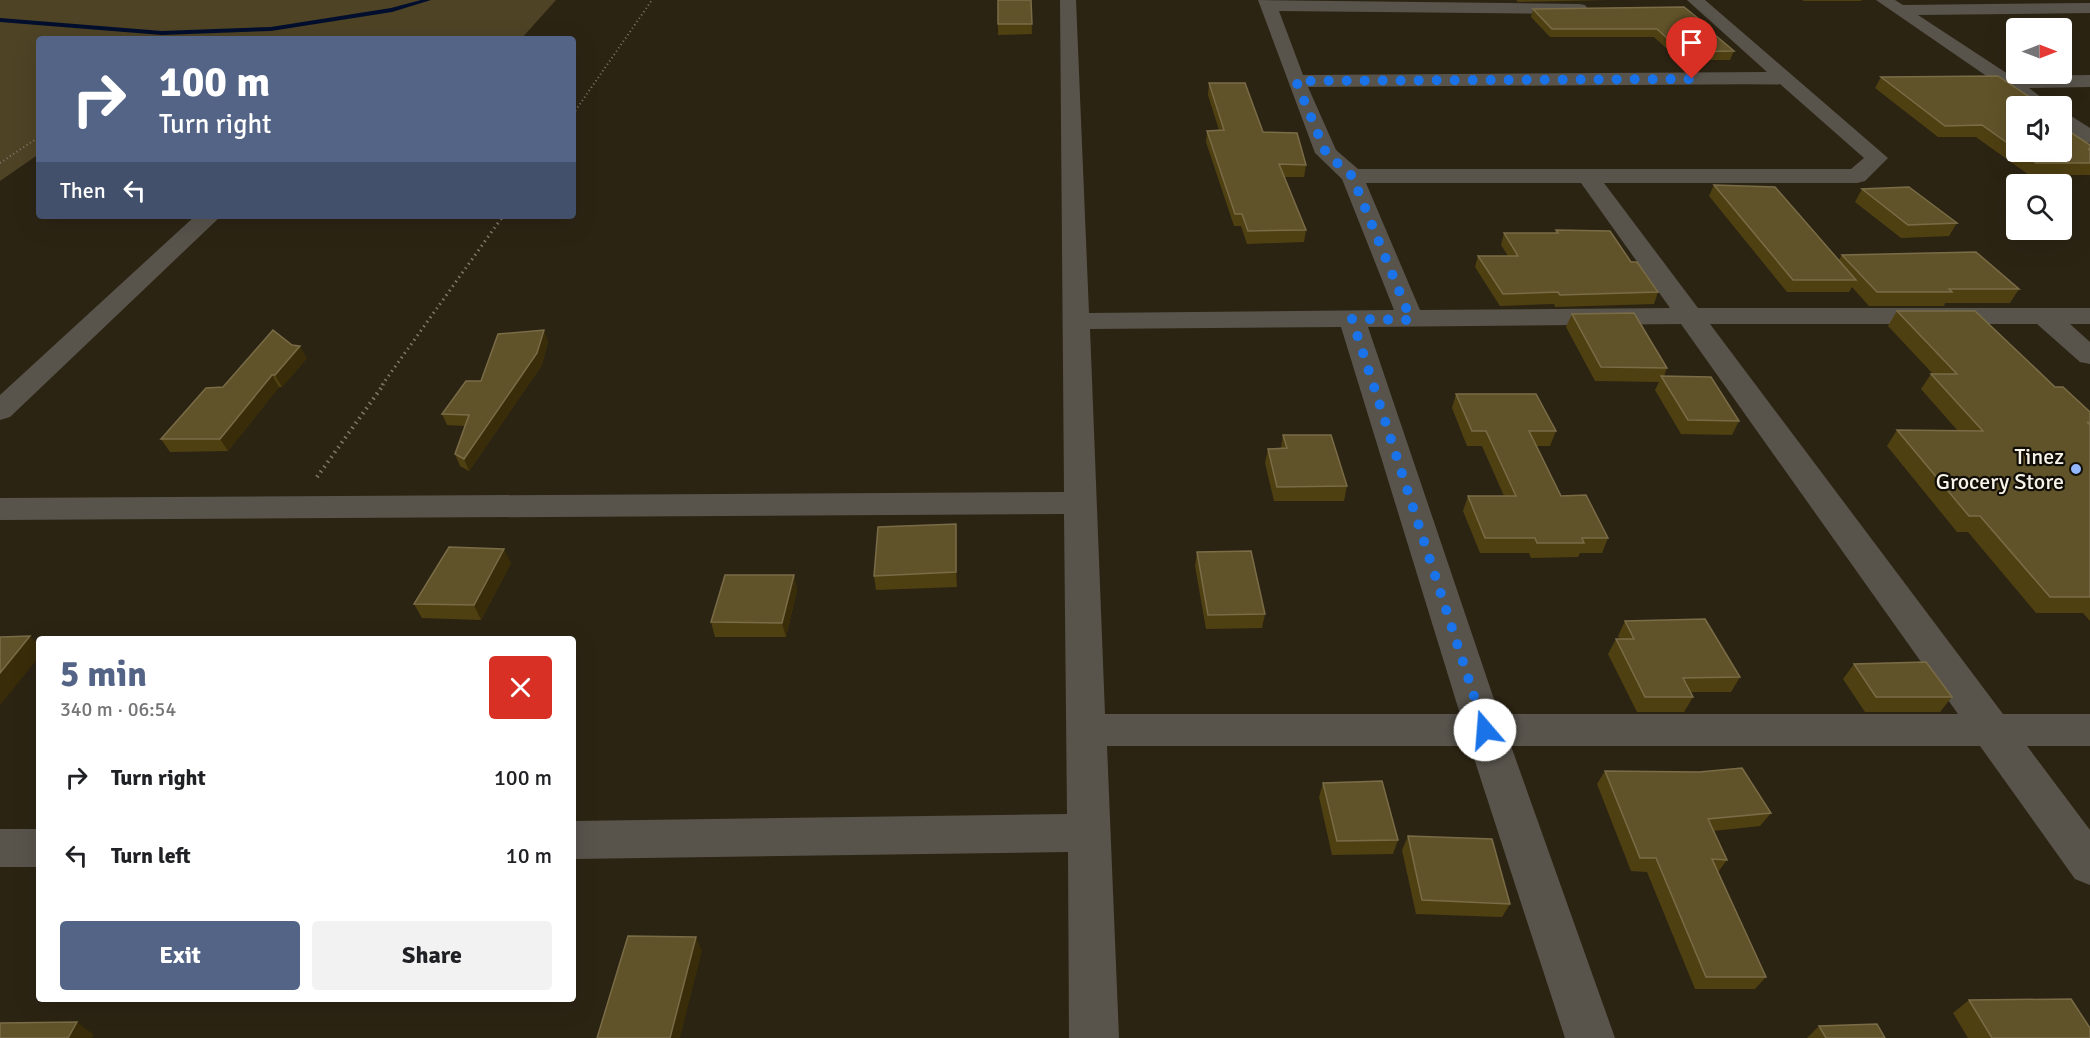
<!DOCTYPE html>
<meta charset="utf-8">
<style>
:root{--surface:#fff;--page:#f2f2f2;--text:#202124;--muted:#757577;--accent:#536486}
body{margin:0;font-family:Signika,sans-serif;background:var(--page);color:var(--text);height:100vh;display:flex;flex-direction:column;font-size:22px;white-space:nowrap}
*{box-sizing:border-box;margin:0}
p{font-size:20px;color:var(--muted)}
.icon{flex:none;width:33px;height:33px;fill:none;stroke:currentColor;stroke-width:2;stroke-linecap:round;stroke-linejoin:round}
.map{position:relative;flex:1;overflow:hidden}
.side{position:absolute;left:36px;top:636px;width:540px;height:366px;display:flex;flex-direction:column;background:var(--surface);border-radius:6px;box-shadow:0 6px 24px #0002}
.side>*{flex:none}
.guide{position:absolute;left:36px;top:36px;width:540px;height:183px;border-radius:6px;box-shadow:0 6px 24px #0002;background:#536486;color:#fff;overflow:hidden}
.needle{width:39px;rotate:90deg}
.tools{position:absolute;left:2006px;top:18px;display:grid;gap:12px}
.tools a{display:grid;place-items:center;width:66px;height:66px;border-radius:6px;background:var(--surface);box-shadow:0 6px 24px #0002;font-size:30px}
.pin{position:absolute;display:grid;place-items:center;width:51px;height:51px;color:#fff;margin:-62px -26px;border-radius:50% 50% 50% 0;rotate:-45deg;box-shadow:0 0 6px #0007}
.pin .icon{rotate:45deg}
.me{position:absolute;width:66px;margin:-33px;rotate:342deg;stroke-linejoin:round;filter:drop-shadow(0 0 4px #0008)}
.turn{display:flex;align-items:center;gap:21px;height:126px;padding:0 24px;font-size:27px}
.turn .icon{width:78px;height:78px;stroke-width:2.5}
.turn b{display:block;font-size:42px;line-height:51px}
.then{display:flex;align-items:center;height:57px;padding:0 24px;background:#0003;gap:12px;font-size:22px}
.round{display:grid;place-items:center;flex:none;width:63px;height:63px;border-radius:6px;background:var(--page)}
.overview{display:flex;align-items:center;justify-content:space-between;height:102px;padding:0 24px}
h1{font-size:36px;font-weight:700;line-height:45px;color:var(--accent)}
.primary-button{display:flex;gap:12px;margin-top:auto;padding:12px 24px}
.primary-button a{flex:1;height:69px;border-radius:6px;background:var(--accent);color:#fff;font-size:24px;font-weight:700;line-height:69px;text-align:center}
.primary-button a+a{background:var(--page);color:var(--text)}
ul{padding:0;list-style:none}
li{display:flex;align-items:center;gap:18px;height:78px;padding:0 24px}
li div{flex:1}
li b{display:block;font-size:22px}
li em{font-style:normal}
.map>svg:first-child{display:block}
</style>
<div class="map">
<svg width="2090" height="1038" viewBox="0 0 2090 1038">
<rect width="100%" height="100%" fill="#2c2413"/>
<path fill="#4f4326" d="M 0,0 L 556,0 L 521,39 L 39,39 L 39,154 L 0,181 Z"/>
<g fill="none" stroke-linecap="round" stroke-linejoin="round">
<path fill="#020e2d" fill-rule="evenodd" d="M 421,0 L 431,0 L 392,12 L 271,31 L 162,35 L 0,22 L 0,18 L 162,31 L 271,27 L 391,8 Z"/>
<path stroke="#80796b" stroke-width="2" stroke-dasharray="1 3" stroke-linecap="butt" d="M 573,114 L 652,0
M 0,163 L 39,137"/>
<path stroke="#80796b" stroke-width="3" stroke-dasharray="1.5 4" stroke-linecap="butt" d="M 382,385 L 503,216"/>
<path stroke="#80796b" stroke-width="4" stroke-dasharray="1.5 4.5" stroke-linecap="butt" d="M 317,477 L 384,384"/>
<path fill="#58544c" fill-rule="evenodd" d="M 1060,0 L 1076,0 L 1089,313 L 1394,310 L 1342,179 L 1315,153 L 1258,0 L 1579,4 L 1585,5 L 1588,9 L 1585,13 L 1579,14 L 1279,11 L 1303,75 L 1767,72 L 1687,0 L 1705,0 L 1888,158 L 1865,181 L 1857,183 L 1604,183 L 1698,308 L 2090,308 L 2090,324 L 2070,324 L 2090,342 L 2090,364 L 2080,362 L 2037,324 L 1710,324 L 2003,714 L 2090,714 L 2090,746 L 2027,746 L 2090,830 L 2090,885 L 2075,879 L 1980,746 L 1511,746 L 1615,1038 L 1565,1038 L 1470,746 L 1107,746 L 1119,1038 L 1069,1038 L 1068,852 L 573,859 L 573,821 L 1067,814 L 1064,514 L 0,520 L 0,498 L 1064,492 ZM 1780,84 L 1864,158 L 1851,169 L 1358,169 L 1336,150 L 1308,87 ZM 1366,183 L 1581,183 L 1670,308 L 1420,310 ZM 1681,324 L 1958,714 L 1499,714 L 1368,327 ZM 1341,327 L 1460,714 L 1105,714 L 1090,329 Z
M 1876,0 L 1895,0 L 1903,5 L 2090,3 L 2090,13 L 1918,15 L 2011,76 L 2090,75 L 2090,87 L 2029,88 L 2053,106 L 2030,106 Z
M 2061,112 L 2068,114 L 2090,128 L 2090,143 L 2083,141 L 2061,127 Z
M 195,216 L 221,216 L 10,417 L 0,420 L 0,395 Z
M 0,829 L 39,829 L 39,867 L 0,867 Z"/>
</g>
<path fill="#4f4012" d="M 1031,0 L 1032,34 L 998,35 L 998,24 Z
M 1516,0 L 1607,0 L 1518,2 Z
M 1802,0 L 1862,0 L 1861,1 L 1804,1 Z
M 1533,9 L 1704,23 L 1703,25 L 1734,51 L 1730,60 L 1679,60 L 1654,37 L 1550,37 L 1531,17 Z
M 1881,77 L 2016,106 L 2016,152 L 2061,152 L 2090,145 L 2090,175 L 2029,175 L 1976,137 L 1938,137 L 1875,88 Z
M 1209,83 L 1263,132 L 1306,165 L 1304,177 L 1284,177 L 1306,230 L 1304,242 L 1247,244 L 1241,226 L 1234,226 L 1206,142 L 1207,131 L 1219,130 L 1208,95 Z
M 1714,185 L 1839,260 L 1842,255 L 2019,289 L 2010,303 L 1945,303 L 1944,306 L 1869,306 L 1852,287 L 1849,292 L 1787,292 L 1709,196 Z
M 1862,189 L 1957,223 L 1949,236 L 1901,238 L 1855,202 Z
M 1556,230 L 1631,262 L 1658,292 L 1654,304 L 1555,307 L 1554,304 L 1500,306 L 1475,267 L 1478,256 L 1508,256 L 1501,245 L 1504,233 L 1555,233 Z
M 1897,311 L 2055,387 L 2090,412 L 2090,621 L 2083,613 L 2036,613 L 1968,532 L 1957,532 L 1887,446 L 1897,430 L 1958,431 L 1921,389 L 1931,374 L 1933,374 L 1888,326 Z
M 1572,314 L 1667,368 L 1664,376 L 1739,421 L 1732,435 L 1681,434 L 1655,390 L 1659,382 L 1595,381 L 1566,327 Z
M 548,341 L 542,365 L 469,471 L 460,466 L 455,454 L 465,426 L 447,425 L 442,414 L 481,381 Z
M 307,358 L 282,387 L 279,387 L 228,451 L 170,452 L 161,439 L 223,387 Z
M 1456,394 L 1556,431 L 1550,446 L 1536,446 L 1561,496 L 1608,538 L 1602,553 L 1580,553 L 1578,557 L 1531,558 L 1529,553 L 1480,553 L 1463,511 L 1468,496 L 1504,496 L 1482,446 L 1467,446 L 1452,408 Z
M 1283,435 L 1347,486 L 1344,501 L 1274,501 L 1265,463 L 1268,449 L 1281,448 Z
M 956,524 L 957,587 L 876,590 L 874,576 Z
M 1197,552 L 1265,614 L 1262,628 L 1206,629 L 1195,566 Z
M 511,563 L 481,620 L 422,618 L 414,604 Z
M 794,575 L 797,590 L 786,637 L 715,637 L 711,622 Z
M 1625,621 L 1740,677 L 1731,692 L 1691,692 L 1693,697 L 1684,712 L 1637,712 L 1608,654 L 1616,639 L 1620,639 L 1618,636 Z
M 1854,664 L 1952,697 L 1940,712 L 1865,712 L 1843,679 Z
M 1605,771 L 1771,813 L 1760,826 L 1713,831 L 1727,860 L 1718,872 L 1766,977 L 1755,989 L 1695,989 L 1647,872 L 1631,871 L 1597,784 Z
M 1323,783 L 1398,840 L 1393,854 L 1332,855 L 1319,797 Z
M 1408,836 L 1510,904 L 1502,917 L 1416,914 L 1402,850 Z
M 1969,1000 L 2090,1038 L 1968,1038 L 1953,1013 Z
M 1819,1026 L 1885,1038 L 1807,1038 Z"/>
<path fill="#392c09" d="M 544,330 L 548,341 L 542,365 L 469,471 L 464,459 Z
M 300,346 L 307,358 L 282,387 L 275,375 Z
M 272,375 L 279,387 L 228,451 L 220,439 Z
M 956,524 L 957,539 L 957,587 L 956,572 Z
M 504,549 L 511,563 L 481,620 L 474,605 Z
M 794,575 L 797,590 L 786,637 L 782,623 Z
M 30,636 L 39,646 L 39,657 L 0,705 L 0,673 Z
M 696,937 L 702,951 L 680,1038 L 670,1038 Z
M 77,1022 L 94,1035 L 92,1038 L 68,1038 Z"/>
<path fill="#615329" stroke="#796c47" stroke-width="1.5" d="M 998,0 L 1031,0 L 1032,24 L 998,24 Z
M 1684,7 L 1704,23 L 1701,23 L 1734,51 L 1682,52 L 1657,29 L 1552,29 L 1533,9 Z
M 1998,76 L 2043,106 L 2016,106 L 2016,149 L 1982,125 L 1945,126 L 1881,77 Z
M 1209,83 L 1245,83 L 1263,132 L 1297,133 L 1306,165 L 1279,164 L 1306,230 L 1248,231 L 1242,214 L 1235,214 L 1207,131 L 1224,130 Z
M 2061,126 L 2090,145 L 2090,149 L 2088,149 L 2090,150 L 2090,163 L 2036,163 L 2019,152 L 2061,152 Z
M 1714,185 L 1775,187 L 1856,280 L 1793,280 Z
M 1909,187 L 1957,223 L 1908,225 L 1862,189 Z
M 1556,230 L 1610,231 L 1631,262 L 1637,262 L 1658,292 L 1560,295 L 1558,292 L 1503,294 L 1478,256 L 1518,256 L 1504,233 L 1558,233 Z
M 1976,252 L 2019,289 L 1949,289 L 1952,292 L 1877,292 L 1842,255 Z
M 1897,311 L 1975,311 L 2055,387 L 2063,387 L 2090,412 L 2090,423 L 2087,422 L 2090,425 L 2090,597 L 2050,597 L 1980,516 L 1969,516 L 1897,430 L 1983,431 L 1931,374 L 1957,374 Z
M 1634,313 L 1667,368 L 1601,367 L 1572,314 Z
M 273,330 L 292,345 L 300,346 L 275,375 L 272,375 L 220,439 L 161,439 L 206,388 L 223,387 Z
M 544,330 L 537,353 L 464,459 L 455,454 L 469,415 L 442,414 L 466,381 L 481,381 L 498,334 Z
M 1661,376 L 1711,377 L 1739,421 L 1688,420 Z
M 1456,394 L 1536,394 L 1556,431 L 1529,431 L 1561,496 L 1586,495 L 1608,538 L 1582,538 L 1584,543 L 1537,543 L 1535,538 L 1485,538 L 1468,496 L 1516,496 L 1486,431 L 1472,431 Z
M 1283,435 L 1331,435 L 1347,486 L 1277,487 L 1268,449 L 1287,448 Z
M 956,524 L 956,572 L 874,576 L 878,527 Z
M 449,547 L 504,549 L 474,605 L 414,604 Z
M 1251,551 L 1265,614 L 1208,615 L 1197,552 Z
M 725,575 L 794,575 L 782,623 L 711,622 Z
M 1705,619 L 1740,677 L 1683,678 L 1693,697 L 1645,697 L 1616,639 L 1634,639 L 1625,621 Z
M 30,636 L 0,673 L 0,637 Z
M 1926,662 L 1952,697 L 1876,697 L 1854,664 Z
M 1742,768 L 1771,813 L 1708,819 L 1727,860 L 1712,859 L 1766,977 L 1706,977 L 1656,858 L 1640,858 L 1605,771 L 1699,772 Z
M 1382,781 L 1398,840 L 1337,841 L 1323,783 Z
M 1408,836 L 1492,839 L 1510,904 L 1422,900 Z
M 628,936 L 696,937 L 670,1038 L 597,1038 Z
M 2071,999 L 2090,1028 L 2090,1038 L 1992,1038 L 1969,1000 Z
M 77,1022 L 68,1038 L 0,1038 L 0,1023 Z
M 1877,1024 L 1885,1038 L 1826,1038 L 1819,1026 Z"/>
<g fill="none" stroke-linecap="round" stroke-linejoin="round">
<path stroke="#1a73e8" stroke-width="10" stroke-dasharray="0 18" d="M 1485,730 L 1352,319 L 1411,320 L 1352,176 L 1326,153 L 1296,81 L 1692,79"/>
</g>
<circle fill="#92b7fd" stroke="#110e07" stroke-width="2" cx="2076" cy="469" r="6"/>
<g text-anchor="middle" stroke-width="4.5" stroke-linejoin="round" paint-order="stroke">
<g font-size="22" fill="#f9f4e9" stroke="#110e07" text-anchor="end">
<text x="2064" y="464">Tinez<tspan x="2064" dy="25">Grocery Store</tspan></text>
</g>
</g>
</svg>
<div class="tools">
<a><svg class="needle" viewBox="-14 -14 28 28"><path d="M0-13l5 13h-10z" fill="#e53935"/><path d="M0 13l5-13h-10z" fill="#757577"/></svg></a>
<a><svg class="icon" aria-label="sound" viewBox="0 0 24 24"><path d="M4 9h4l5-4v14l-5-4H4zM17 9q2 3 0 6"/></svg></a>
<a><svg class="icon" aria-label="search" viewBox="0 0 24 24"><circle cx="10" cy="10" r="6"/><path d="M15 15l6 6"/></svg></a>
</div>
<div class="pin" style="left:1692px;top:79px;background:#d93025"><svg class="icon" aria-label="arrive" viewBox="0 0 24 24"><path d="M6 21V4h12l-3 4 3 4H6"/></svg></div>
<svg class="me" style="left:1485px;top:730px" viewBox="-20 -20 40 40"><circle r="19" fill="#fff"/><path d="M0-13L10 11 0 6-10 11z" fill="#1a73e8"/></svg>
<div class="guide">
<div class="turn"><svg class="icon" aria-label="right" viewBox="0 0 24 24"><path d="M7 20v-9h11M14 6l5 5-5 5"/></svg><div><b>100 m</b>Turn right</div></div>
<div class="then">Then<svg class="icon" aria-label="left" viewBox="0 0 24 24"><path d="M17 20v-9H6M10 6l-5 5 5 5"/></svg></div>
</div>
<section class="side">
<div class="overview"><div><h1>5 min</h1><p>340 m · 06:54</p></div><a class="round" style="background:#d93025;color:#fff"><svg class="icon" aria-label="close" viewBox="0 0 24 24"><path d="M6 6l12 12M18 6L6 18"/></svg></a></div>
<ul>
<li><svg class="icon" aria-label="right" viewBox="0 0 24 24"><path d="M7 20v-9h11M14 6l5 5-5 5"/></svg><div><b>Turn right</b></div><em>100 m</em></li>
<li><svg class="icon" aria-label="left" viewBox="0 0 24 24"><path d="M17 20v-9H6M10 6l-5 5 5 5"/></svg><div><b>Turn left</b></div><em>10 m</em></li>
</ul>
<div class="primary-button"><a>Exit</a><a>Share</a></div>
</section>
</div>
